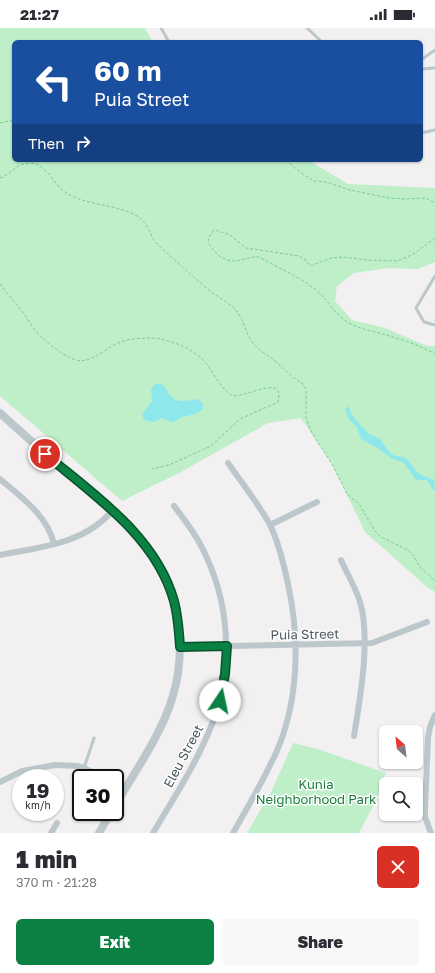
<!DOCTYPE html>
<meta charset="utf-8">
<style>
:root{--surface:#fff;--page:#f7f7f7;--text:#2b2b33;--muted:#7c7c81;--accent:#0b8043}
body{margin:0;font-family:"Golos Text",sans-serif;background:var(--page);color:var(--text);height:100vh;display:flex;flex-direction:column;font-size:15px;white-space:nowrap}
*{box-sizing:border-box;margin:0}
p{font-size:13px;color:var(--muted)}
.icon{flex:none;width:22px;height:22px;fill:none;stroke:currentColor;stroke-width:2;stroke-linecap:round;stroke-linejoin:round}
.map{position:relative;height:805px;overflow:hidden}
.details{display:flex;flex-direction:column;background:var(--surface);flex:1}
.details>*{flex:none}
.guide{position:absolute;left:12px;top:12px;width:411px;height:122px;border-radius:6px;box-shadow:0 1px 3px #0004;background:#1a4fa0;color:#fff;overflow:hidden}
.needle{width:26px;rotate:332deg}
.fabs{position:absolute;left:379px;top:697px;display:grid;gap:8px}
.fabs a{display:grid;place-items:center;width:44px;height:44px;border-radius:6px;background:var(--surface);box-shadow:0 1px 3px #0004;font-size:20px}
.speed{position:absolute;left:12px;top:741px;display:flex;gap:8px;font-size:20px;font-weight:700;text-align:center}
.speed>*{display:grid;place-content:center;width:52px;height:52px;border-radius:50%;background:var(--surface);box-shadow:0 1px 3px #0004;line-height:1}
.speed small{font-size:10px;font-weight:400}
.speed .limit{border:2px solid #111;border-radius:6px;background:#fff;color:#111}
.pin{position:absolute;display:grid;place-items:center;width:34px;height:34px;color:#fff;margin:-17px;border:2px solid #fff;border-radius:50%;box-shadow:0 1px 4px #0007}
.me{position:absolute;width:44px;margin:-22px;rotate:11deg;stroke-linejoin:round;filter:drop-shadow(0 0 3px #0008)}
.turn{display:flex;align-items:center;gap:14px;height:84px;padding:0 16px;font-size:18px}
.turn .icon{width:52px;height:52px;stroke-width:2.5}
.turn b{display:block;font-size:28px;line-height:34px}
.then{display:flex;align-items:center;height:38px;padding:0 16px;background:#0003;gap:8px;font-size:15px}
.round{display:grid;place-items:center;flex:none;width:42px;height:42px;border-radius:6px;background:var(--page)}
.summary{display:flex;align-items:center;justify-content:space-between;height:68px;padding:0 16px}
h1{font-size:24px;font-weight:800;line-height:30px}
.primary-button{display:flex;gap:8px;margin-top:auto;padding:8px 16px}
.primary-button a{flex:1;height:46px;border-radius:6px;background:var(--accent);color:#fff;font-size:16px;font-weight:800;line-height:46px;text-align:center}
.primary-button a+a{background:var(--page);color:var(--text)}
.status{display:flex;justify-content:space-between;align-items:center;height:28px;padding:0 20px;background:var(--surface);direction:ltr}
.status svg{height:11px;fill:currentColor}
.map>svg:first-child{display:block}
</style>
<div class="status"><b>21:27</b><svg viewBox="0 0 49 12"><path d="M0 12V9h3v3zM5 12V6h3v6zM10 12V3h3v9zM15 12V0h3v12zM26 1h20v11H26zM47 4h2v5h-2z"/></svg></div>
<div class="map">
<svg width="435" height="805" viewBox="0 0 435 805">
<rect width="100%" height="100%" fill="#f2f0f0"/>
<path fill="#bfefc9" d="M 0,0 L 145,0 L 153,14 L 14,14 L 14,132 L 308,132 L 348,156 L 435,160 L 435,234 L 418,241 L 389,240 L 354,245 L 337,258 L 335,273 L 352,292 L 385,300 L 427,318 L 435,318 L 435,564 L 427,559 L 365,504 L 332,436 L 301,390 L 268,395 L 181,444 L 122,473 L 0,368 Z
M 293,715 L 318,721 L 386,745 L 377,770 L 359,805 L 247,805 L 272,762 Z"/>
<path fill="#8de7eb" d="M 158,355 C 170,360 165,364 172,369 C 179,376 190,372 198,371 L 203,376 L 203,381 L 196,386 L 182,389 L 175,393 L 171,394 L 162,390 L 153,394 L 144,392 L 142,386 L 152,373 L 151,361 L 154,357 Z
M 349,378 L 350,383 L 355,391 L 369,406 L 380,411 L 389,424 L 395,428 L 403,429 L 408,432 L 419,446 L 434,452 L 435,462 L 433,462 L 427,452 L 416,452 L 404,435 L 391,430 L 379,421 L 361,411 L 357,399 L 349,392 L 345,381 Z"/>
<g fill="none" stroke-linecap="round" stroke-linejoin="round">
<path stroke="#78cc94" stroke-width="1" stroke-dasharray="3 2" stroke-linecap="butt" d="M 0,95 L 14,92
M 286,132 L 301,145 L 314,153 L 326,154 L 350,162 L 389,170 L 405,171 L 426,170 L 435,175
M 0,150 C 10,147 17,135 29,135 C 48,135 53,158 68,166 C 89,178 116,176 137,188 C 152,198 148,207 158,217 C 175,232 192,248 210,263 C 218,269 227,274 234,280 C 244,290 245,305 253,315 C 258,322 268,327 274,332 C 281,338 287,344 294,350 L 302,355 L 306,361 L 306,390 L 312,405 L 332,436 L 347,466 L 359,476 L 375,503 L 381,509 L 408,522 L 414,528 L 420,539 L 435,553
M 435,210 L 415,225 L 407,229 L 397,233 L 367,232 L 342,229 L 331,230 L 310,238 L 306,232 L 299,228 L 246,220 L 230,207 L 215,202 L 211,205 L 208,213 C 212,224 224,234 236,233 C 244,232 250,228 259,229 C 276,239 296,247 312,259 C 327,269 333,286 349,295 C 360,301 372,303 383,306 C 400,311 420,317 435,326
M 0,256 C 8,267 17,276 25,287 C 28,292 31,297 35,302 C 42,311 62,327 73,331 C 90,338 105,320 120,314 C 129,311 140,310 150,310 C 166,310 190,319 202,331 C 212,340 218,358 231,367 C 241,373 286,343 278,374 L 240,391 L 211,418 L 169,437 L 152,441"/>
<path stroke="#bcc7cc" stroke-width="3" d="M 161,0 L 169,14
M 307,0 L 322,14
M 421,32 L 435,22
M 421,41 L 435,40
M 421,105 L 435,102
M 435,248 L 416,280 L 424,294 L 435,297
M 84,740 L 94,710"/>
<path stroke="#bcc7cc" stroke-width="6" d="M 228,435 C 242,455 257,474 269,495 C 278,512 284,537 288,556 C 300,611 299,673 276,725 C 263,753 248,779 233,805
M 0,451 C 22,470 47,487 54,516
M 270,497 L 317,474
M 0,527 C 41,519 84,516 112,483
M 341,532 C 347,546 356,560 360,574 C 371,610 360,671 354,708
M 180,619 L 372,615 L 427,594
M 0,754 L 22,743 L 55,737 L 77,738 L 84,740 L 103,750
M 115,757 L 124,762
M 51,805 L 57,795
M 153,805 C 173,771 195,738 210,701 C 233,648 231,583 207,530 C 199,511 187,495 174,478
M 431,805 L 425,789 L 425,780 L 428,710 L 430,699 L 435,687"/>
<path stroke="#bcc7cc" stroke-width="8" d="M 0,385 C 23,406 47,427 70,447 C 94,468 119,488 140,511 C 178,553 189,617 172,671 C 160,709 135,743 115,778
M 99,805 L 111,784"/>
</g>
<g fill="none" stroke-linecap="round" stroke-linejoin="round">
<g stroke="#07532c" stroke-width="10">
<path id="route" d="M 45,426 C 94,467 156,508 174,573 C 178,588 179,603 180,619 L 227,618 L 225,646 L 220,673"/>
</g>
<use href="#route" stroke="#0b8043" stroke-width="7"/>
</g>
<g text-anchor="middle" stroke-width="3" stroke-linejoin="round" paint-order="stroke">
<g font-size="13" fill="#48575d" stroke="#fff">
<text transform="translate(305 606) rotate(-1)" y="5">Puia Street</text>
<text transform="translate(183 728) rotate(-62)" y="5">Eleu Street</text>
</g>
<g font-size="13" fill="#197e3a" stroke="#fff">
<text x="316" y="761">Kunia<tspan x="316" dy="15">Neighborhood Park</tspan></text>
</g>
</g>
</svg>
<div class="fabs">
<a><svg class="needle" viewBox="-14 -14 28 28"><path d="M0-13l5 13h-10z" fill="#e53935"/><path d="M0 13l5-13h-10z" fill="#7c7c81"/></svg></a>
<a><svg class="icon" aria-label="search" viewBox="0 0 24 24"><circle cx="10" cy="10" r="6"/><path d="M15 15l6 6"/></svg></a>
</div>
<div class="speed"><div>19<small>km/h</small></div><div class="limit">30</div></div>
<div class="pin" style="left:45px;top:426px;background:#d93025"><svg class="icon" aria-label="arrive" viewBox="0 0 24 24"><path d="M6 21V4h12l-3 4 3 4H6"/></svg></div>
<svg class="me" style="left:220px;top:673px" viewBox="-20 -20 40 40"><circle r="19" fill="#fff"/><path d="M0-13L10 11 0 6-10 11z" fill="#0b8043"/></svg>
<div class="guide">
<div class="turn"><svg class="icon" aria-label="left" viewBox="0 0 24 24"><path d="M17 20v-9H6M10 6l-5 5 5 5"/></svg><div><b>60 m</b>Puia Street</div></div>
<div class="then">Then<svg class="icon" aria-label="right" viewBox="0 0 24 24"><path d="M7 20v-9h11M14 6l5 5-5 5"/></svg></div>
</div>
</div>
<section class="details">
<div class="summary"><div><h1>1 min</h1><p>370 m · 21:28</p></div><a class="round" style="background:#d93025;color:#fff"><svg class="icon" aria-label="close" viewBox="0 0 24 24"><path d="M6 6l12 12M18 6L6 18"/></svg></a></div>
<div class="primary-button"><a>Exit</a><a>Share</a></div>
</section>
